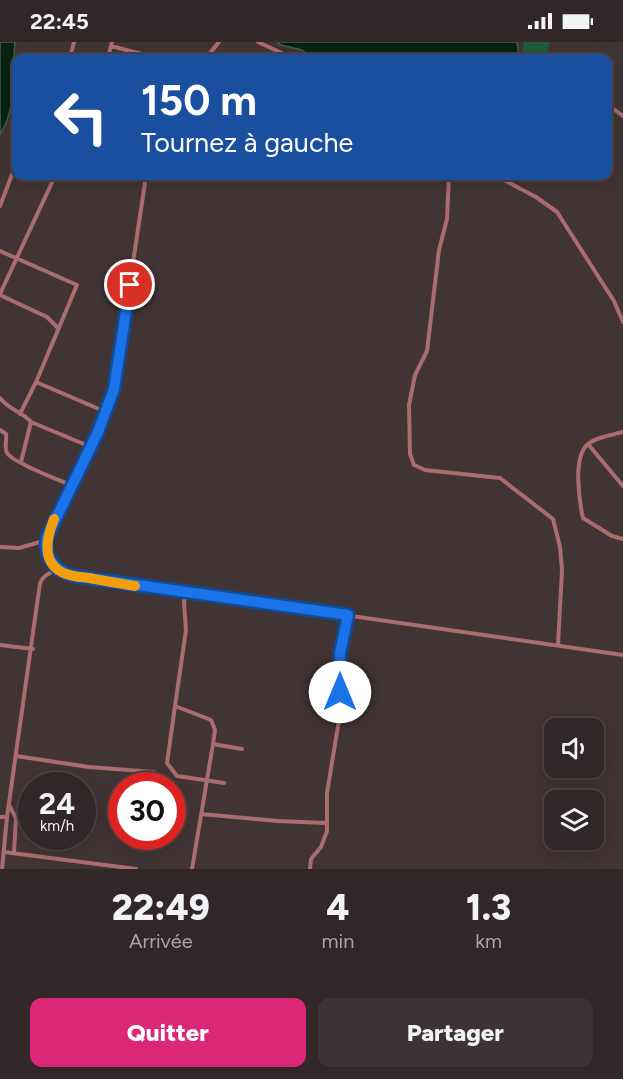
<!DOCTYPE html>
<html lang="fr">
<meta charset="utf-8">
<style>
:root{--surface:#312728;--page:#3d3334;--text:#f1f3f6;--muted:#a8a5a8;--line:#4c4445;--accent:#db2777}
body{margin:0;font-family:Figtree,sans-serif;background:var(--page);color:var(--text);height:100vh;display:flex;flex-direction:column;font-size:22px;white-space:nowrap}
*{box-sizing:border-box;margin:0}
p{font-size:20px;color:var(--muted)}
.icon{flex:none;width:33px;height:33px;fill:none;stroke:currentColor;stroke-width:2;stroke-linecap:round;stroke-linejoin:round}
.map{position:relative;height:827px;overflow:hidden}
.side{display:flex;flex-direction:column;background:var(--surface);flex:1}
.side>*{flex:none}
.banner{position:absolute;left:12px;top:12px;width:600px;height:126px;border-radius:12px;box-shadow:0 3px 15px #0003,0 0 0 2px var(--line);background:#1a4fa0;color:#fff;overflow:hidden}
.fabs{position:absolute;left:544px;top:676px;display:grid;gap:12px}
.fabs a{display:grid;place-items:center;width:60px;height:60px;border-radius:12px;background:var(--surface);box-shadow:0 3px 15px #0003,0 0 0 2px var(--line);font-size:30px}
.speed{position:absolute;left:18px;top:730px;display:flex;gap:12px;font-size:30px;font-weight:700;text-align:center}
.speed>*{display:grid;place-content:center;width:78px;height:78px;border-radius:50%;background:var(--surface);box-shadow:0 3px 15px #0003,0 0 0 2px var(--line);line-height:1}
.speed small{font-size:15px;font-weight:400}
.speed .limit{border:9px solid #d22;background:#fff;color:#111}
.pin{position:absolute;display:grid;place-items:center;width:51px;height:51px;color:#fff;margin:-26px;border:3px solid #fff;border-radius:50%;box-shadow:0 2px 6px #0007}
.me{position:absolute;width:66px;margin:-33px;rotate:0deg;stroke-linejoin:round;filter:drop-shadow(0 0 4px #0008)}
.turn{display:flex;align-items:center;gap:21px;height:126px;padding:0 30px;font-size:27px}
.turn .icon{width:78px;height:78px;stroke-width:2.5}
.turn b{display:block;font-size:42px;line-height:51px}
.eta{display:flex;justify-content:space-evenly;align-items:center;height:102px;text-align:center}
.eta b{font-size:36px;font-weight:800;line-height:42px}
.primary-button{display:flex;gap:12px;margin-top:auto;padding:12px 30px}
.primary-button a{flex:1;height:69px;border-radius:12px;background:var(--accent);color:#fff;font-size:24px;font-weight:800;line-height:69px;text-align:center}
.primary-button a+a{background:var(--page);color:var(--text)}
.status{display:flex;justify-content:space-between;align-items:center;height:42px;padding:0 30px;background:var(--surface);direction:ltr}
.status svg{height:16px;fill:currentColor}
.map>svg:first-child{display:block}
</style>
<div class="status"><b>22:45</b><svg viewBox="0 0 49 12"><path d="M0 12V9h3v3zM5 12V6h3v6zM10 12V3h3v9zM15 12V0h3v12zM26 1h20v11H26zM47 4h2v5h-2z"/></svg></div>
<div class="map">
<svg width="623" height="827" viewBox="0 0 623 827">
<rect width="100%" height="100%" fill="#413435"/>
<path fill="#1f5b3a" d="M 524,0 L 550,0 L 546,16 L 521,16 Z"/>
<path fill="#052212" stroke="#495b50" stroke-width="1.5" d="M 0,0 L 15,0 C 12,29 17,68 0,92 Z
M 277,0 L 517,0 L 519,16 L 330,16 L 309,14 L 302,8 L 281,3 Z"/>
<g fill="none" stroke-linecap="round" stroke-linejoin="round">
<path stroke="#ab6c6f" stroke-width="4" d="M 258,0 L 292,16
M 111,4 L 157,16
M 70,16 L 74,0
M 108,16 L 112,0
M 206,16 L 219,0
M 608,63 L 623,74
M 146,134 L 114,347 L 97,390 L 47,495 L 46,506 L 52,521 L 61,529 L 74,534 L 623,613
M 449,134 L 447,177 L 439,208 L 427,309 L 415,333 L 409,363 L 410,412 L 414,423 L 425,428 L 500,436 L 553,477 L 560,505 L 562,528 L 558,603
M 496,134 L 536,155 L 557,170 L 614,259 L 623,280
M 0,164 L 16,122
M 0,209 L 77,243 L 36,340 L 20,372
M 0,252 L 55,134
M 0,253 L 47,275 L 58,286
M 36,340 L 106,370
M 0,356 C 10,369 22,369 31,380 L 21,420
M 31,380 L 91,405
M 0,388 L 6,392 C 7,398 4,406 7,411 C 13,421 59,438 71,443
M 623,390 C 612,393 596,395 587,403 C 573,416 579,458 583,476 L 612,494 L 623,497
M 588,402 L 623,444
M 0,505 L 19,506 L 47,498
M 186,551 L 184,560 L 186,588 L 175,664 L 211,678 L 215,688 L 213,702 L 242,707
M 0,603 L 33,607
M 175,664 L 167,721 L 177,734 L 224,741
M 16,714 L 89,725 L 154,730
M 9,763 L 16,776 L 14,811
M 201,772 L 278,779 L 326,781
M 0,775 L 7,775
M 4,810 L 136,827
M 2,827 L 7,775 L 40,541 C 43,533 50,530 58,528
M 192,827 L 213,702
M 310,827 L 311,817 L 321,805 L 327,789 L 327,751 L 340,672 L 340,611 L 348,573"/>
</g>
<g fill="none" stroke-linecap="round" stroke-linejoin="round">
<g stroke="#114b97" stroke-width="15">
<path id="route" d="M 130,243 L 114,347 L 98,390 L 47,495 C 43,514 55,530 74,534 L 348,573 L 340,611 L 340,650"/>
</g>
<use href="#route" stroke="#1a73e8" stroke-width="10"/>
<path stroke="#f59e0b" stroke-width="10" d="M 54,477 C 46,497 41,523 66,532 C 74,535 82,535 89,536 C 105,539 120,542 135,544"/>
</g>
</svg>
<div class="fabs">
<a><svg class="icon" aria-label="sound" viewBox="0 0 24 24"><path d="M4 9h4l5-4v14l-5-4H4zM17 9q2 3 0 6"/></svg></a>
<a><svg class="icon" aria-label="layers" viewBox="0 0 24 24"><path d="M12 4l9 5-9 5-9-5zM3 14l9 5 9-5"/></svg></a>
</div>
<div class="speed"><div>24<small>km/h</small></div><div class="limit">30</div></div>
<div class="pin" style="left:130px;top:243px;background:#d93025"><svg class="icon" aria-label="arrive" viewBox="0 0 24 24"><path d="M6 21V4h12l-3 4 3 4H6"/></svg></div>
<svg class="me" style="left:340px;top:650px" viewBox="-20 -20 40 40"><circle r="19" fill="#fff"/><path d="M0-13L10 11 0 6-10 11z" fill="#1a73e8"/></svg>
<div class="banner">
<div class="turn"><svg class="icon" aria-label="left" viewBox="0 0 24 24"><path d="M17 20v-9H6M10 6l-5 5 5 5"/></svg><div><b>150 m</b>Tournez à gauche</div></div>
</div>
</div>
<section class="side">
<div class="eta">
<div><b>22:49</b><p>Arrivée</p></div>
<div><b>4</b><p>min</p></div>
<div><b>1.3</b><p>km</p></div>
</div>
<div class="primary-button"><a>Quitter</a><a>Partager</a></div>
</section>
